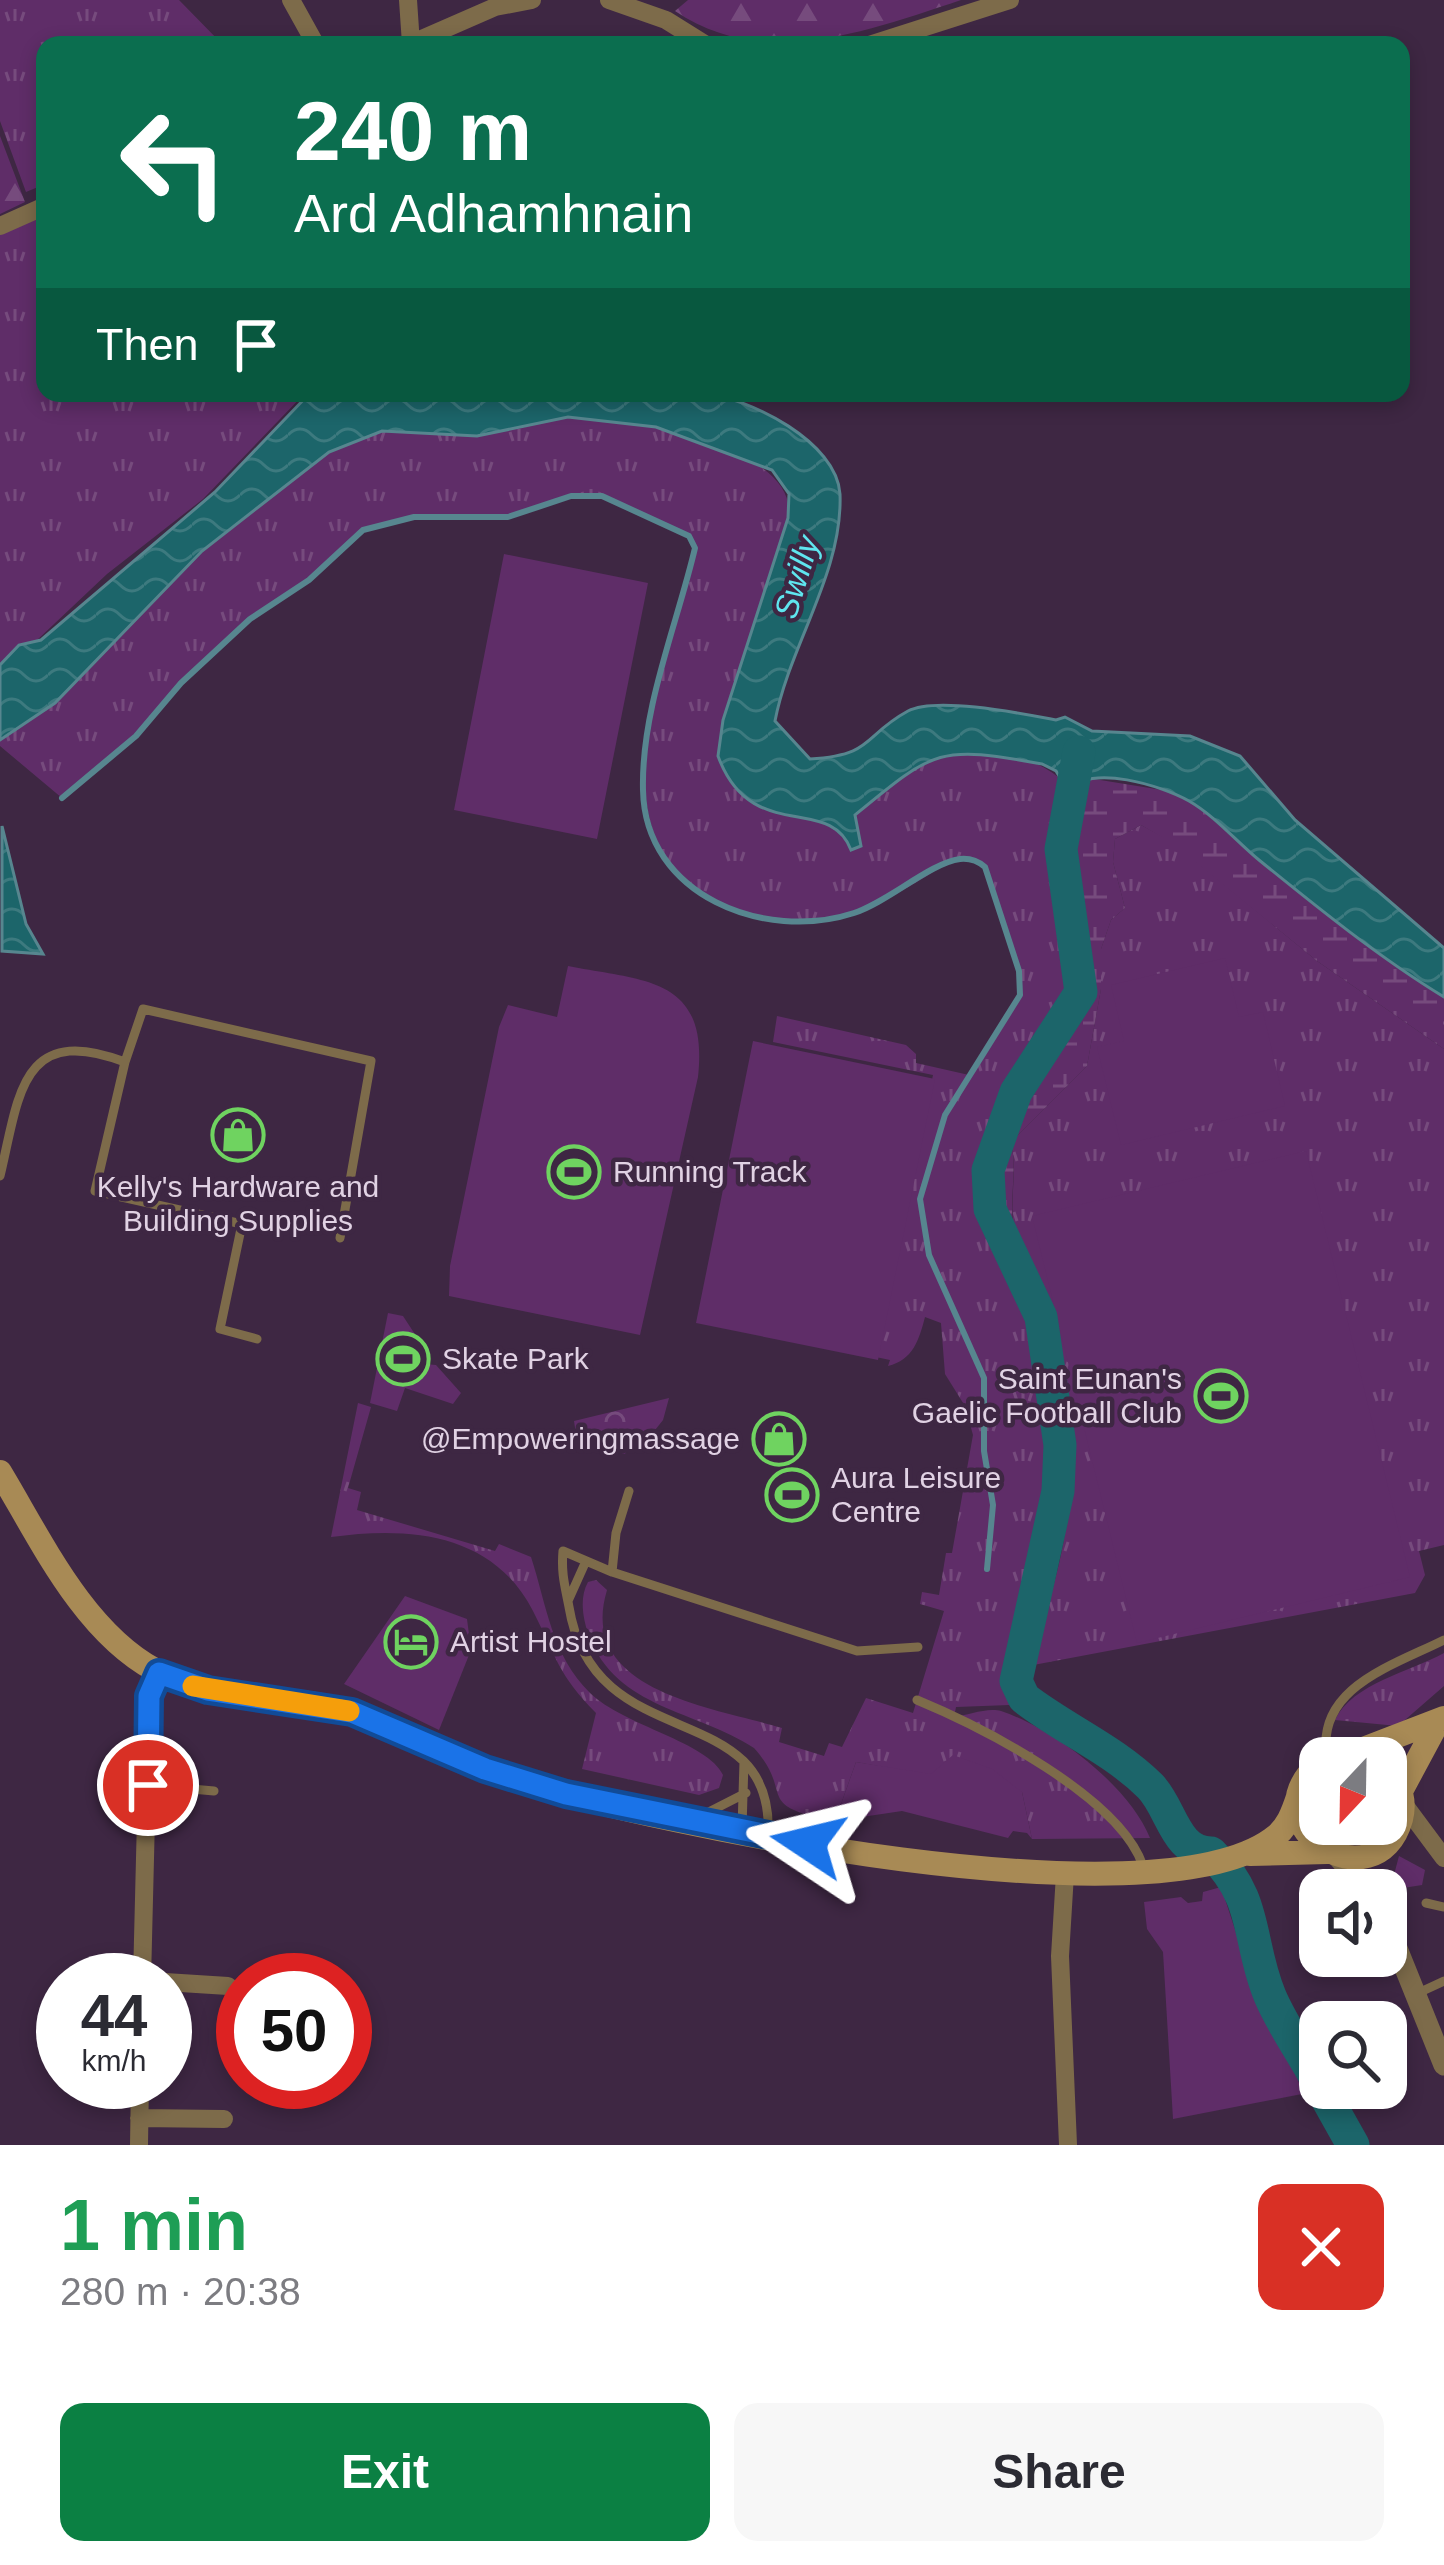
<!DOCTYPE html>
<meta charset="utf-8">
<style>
:root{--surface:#fff;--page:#f7f7f7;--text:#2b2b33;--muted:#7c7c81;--accent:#0b8043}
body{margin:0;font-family:Helvetica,sans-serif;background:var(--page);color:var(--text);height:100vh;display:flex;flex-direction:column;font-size:45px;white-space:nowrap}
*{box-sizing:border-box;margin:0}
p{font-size:39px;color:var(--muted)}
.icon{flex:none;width:66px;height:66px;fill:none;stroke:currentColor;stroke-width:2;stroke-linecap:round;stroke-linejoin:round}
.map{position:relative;height:2145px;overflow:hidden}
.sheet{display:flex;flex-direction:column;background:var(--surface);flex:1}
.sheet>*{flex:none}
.top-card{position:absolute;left:36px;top:36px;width:1374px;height:366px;border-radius:24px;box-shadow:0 6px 18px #0003;background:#0b6e4f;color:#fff;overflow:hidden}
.needle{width:78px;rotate:202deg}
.tools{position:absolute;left:1299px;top:1737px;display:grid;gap:24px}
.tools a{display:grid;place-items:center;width:108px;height:108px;border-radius:24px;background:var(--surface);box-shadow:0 6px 18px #0003;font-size:60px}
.speed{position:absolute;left:36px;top:1953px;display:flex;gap:24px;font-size:60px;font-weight:700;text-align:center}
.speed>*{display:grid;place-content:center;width:156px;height:156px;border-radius:50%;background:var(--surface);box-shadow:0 6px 18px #0003;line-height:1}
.speed small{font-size:30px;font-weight:400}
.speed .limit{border:18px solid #d22;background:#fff;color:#111}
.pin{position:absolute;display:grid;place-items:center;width:102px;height:102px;color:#fff;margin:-51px;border:6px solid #fff;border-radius:50%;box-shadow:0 3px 12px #0007}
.me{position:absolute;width:132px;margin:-66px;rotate:280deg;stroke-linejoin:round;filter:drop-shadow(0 0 9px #0008)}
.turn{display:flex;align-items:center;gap:42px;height:252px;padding:0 60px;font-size:54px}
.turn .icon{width:156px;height:156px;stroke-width:2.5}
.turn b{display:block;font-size:84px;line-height:102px}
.then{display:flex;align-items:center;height:114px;padding:0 60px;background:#0003;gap:24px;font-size:45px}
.round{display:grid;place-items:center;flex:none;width:126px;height:126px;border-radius:24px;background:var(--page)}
.headline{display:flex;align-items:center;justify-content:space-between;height:204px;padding:0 60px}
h1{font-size:72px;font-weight:700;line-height:90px;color:#1e9e55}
.button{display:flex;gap:24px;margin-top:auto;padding:24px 60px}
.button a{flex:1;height:138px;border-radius:24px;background:var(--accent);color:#fff;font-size:48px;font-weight:700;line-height:138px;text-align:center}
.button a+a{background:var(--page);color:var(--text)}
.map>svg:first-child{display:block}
</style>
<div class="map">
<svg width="1444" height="2145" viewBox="0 0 1444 2145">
<defs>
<pattern id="grass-tufts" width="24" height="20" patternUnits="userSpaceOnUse" patternTransform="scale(3)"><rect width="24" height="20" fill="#5f2d68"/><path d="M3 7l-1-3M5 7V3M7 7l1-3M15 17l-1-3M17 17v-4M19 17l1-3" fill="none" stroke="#764b7d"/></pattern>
<pattern id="forest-firs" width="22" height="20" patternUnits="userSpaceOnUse" patternTransform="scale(3)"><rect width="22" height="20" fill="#5f2d68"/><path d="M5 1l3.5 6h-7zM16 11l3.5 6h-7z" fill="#764b7d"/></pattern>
<pattern id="wetland-marsh" width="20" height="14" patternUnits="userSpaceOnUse" patternTransform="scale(3)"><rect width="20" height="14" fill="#5f2d68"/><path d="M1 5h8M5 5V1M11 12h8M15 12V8" fill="none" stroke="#764b7d"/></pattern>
<pattern id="park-crowns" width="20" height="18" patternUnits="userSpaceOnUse" patternTransform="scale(3)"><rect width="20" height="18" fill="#5f2d68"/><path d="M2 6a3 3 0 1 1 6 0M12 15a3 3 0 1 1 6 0" fill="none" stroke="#764b7d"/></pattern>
<pattern id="water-waves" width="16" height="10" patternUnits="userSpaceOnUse" patternTransform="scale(3)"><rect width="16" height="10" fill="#1c656a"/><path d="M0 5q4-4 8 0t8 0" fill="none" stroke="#3d7a7f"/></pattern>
</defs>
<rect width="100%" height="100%" fill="#3e2743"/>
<path fill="url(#grass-tufts)" d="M 0,0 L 179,0 L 223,45 L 45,45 L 45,184 L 26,192 L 0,121 Z
M 45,215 L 45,393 L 305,393 L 203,499 L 107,574 L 0,675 L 0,234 Z
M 603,417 C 654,424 800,452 788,518 L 723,720 L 718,756 C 750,845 830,794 851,849 L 861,845 L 855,815 C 876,798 897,775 920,761 C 960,739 1041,752 1068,787 L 1061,849 L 1081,992 L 1043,1051 L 986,1194 L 1023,1276 C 1023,1257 1017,1246 1014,1229 C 1009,1200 1018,1172 1011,1142 L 1087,1066 L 1101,989 L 1101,949 L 1111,920 L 1125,908 L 1113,862 L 1115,839 L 1141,825 L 1172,842 L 1317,961 L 1444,1049 L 1444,1545 L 1419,1551 L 1425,1575 L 1415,1593 L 1028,1666 C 1043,1621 1083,1511 1061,1469 C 1052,1535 1033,1597 1018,1662 C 1014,1680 1018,1689 1009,1705 L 956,1707 L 954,1717 C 968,1715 988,1707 1001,1711 C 1055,1729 1129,1786 1150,1838 L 1032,1839 L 1022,1792 L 856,1762 L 835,1821 C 751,1805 796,1795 754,1748 C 696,1710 617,1709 589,1636 C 583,1619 579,1598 588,1582 L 596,1580 L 607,1590 C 576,1692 714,1707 782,1728 L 779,1742 L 824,1756 L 829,1743 L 842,1747 L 866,1698 L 913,1713 L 944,1611 L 920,1604 L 922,1592 L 939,1595 L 946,1553 L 952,1553 L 973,1435 L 965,1406 L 945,1374 L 941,1323 L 925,1317 C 919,1340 913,1360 888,1366 L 890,1360 L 876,1357 L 933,1075 L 773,1042 L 777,1016 L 906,1045 L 916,1054 L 916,1063 L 969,1075 L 1020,995 L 1019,971 L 985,867 C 978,861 970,858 960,859 C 947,861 931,874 920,880 C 888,899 856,917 819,922 C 780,927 747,918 713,900 C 587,834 669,651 695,548 L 689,536 L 602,496 L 571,496 L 508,517 L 414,517 L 363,530 L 309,580 L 250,619 L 182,683 L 135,736 L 62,798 L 0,746 L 0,740 L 55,703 L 202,551 L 329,452 L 382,431 L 477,436 L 548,419 Z
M 358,1403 L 371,1407 L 348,1488 L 361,1492 L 357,1510 L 495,1551 L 499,1544 L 531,1557 C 547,1606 551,1654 590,1693 C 624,1726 708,1742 723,1775 L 719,1788 L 699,1795 L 582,1769 L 596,1713 C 558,1675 556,1656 533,1611 C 493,1533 410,1526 331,1537 Z
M 1444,1653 L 1444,1686 L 1398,1726 L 1335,1720 C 1353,1683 1410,1672 1444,1653 Z
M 1399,1856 L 1425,1870 L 1422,1885 L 1390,1890 Z"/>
<path fill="url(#forest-firs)" d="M 688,0 L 961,0 C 868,31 763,71 675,11 Z
M 0,136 L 25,202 L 0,214 Z"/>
<path fill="url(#wetland-marsh)" d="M 1094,779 L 1168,791 L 1193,803 L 1268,867 L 1444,997 L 1444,1049 L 1317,961 L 1172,843 L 1141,825 L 1115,839 L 1113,862 L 1125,908 L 1111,920 L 1101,949 L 1101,989 L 1087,1066 L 1011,1142 C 1018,1172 1008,1203 1014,1231 C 1018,1249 1024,1261 1024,1279 C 1012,1254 990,1223 986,1196 C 980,1146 1016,1091 1043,1052 C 1055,1034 1077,1012 1081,990 C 1090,940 1023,795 1094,779 Z"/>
<path fill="url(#park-crowns)" d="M 669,1398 L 663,1420 L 640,1449 L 628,1445 L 625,1454 L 577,1440 L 574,1421 Z"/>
<path fill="#5f2d68" d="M 504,554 L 648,583 L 597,839 L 454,810 Z
M 1225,958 L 1239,1017 L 1263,1012 L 1285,1106 L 1121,1145 L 1097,1047 L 1124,1041 L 1111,985 Z
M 568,966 C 645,981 709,977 698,1077 L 640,1335 L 449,1296 L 450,1266 L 499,1027 L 508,1005 L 557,1017 Z
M 753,1041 L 935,1079 L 878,1360 L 696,1323 Z
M 1306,1151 L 1410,1577 L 1137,1643 L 1032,1216 Z
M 388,1313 L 403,1316 L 428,1354 L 425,1364 L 436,1365 L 461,1393 L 453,1404 L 405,1388 L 397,1411 L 370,1403 Z
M 405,1596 L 467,1619 L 471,1650 L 439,1730 L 344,1684 Z
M 953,1755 L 992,1769 L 1022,1792 L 1032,1839 L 1027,1833 L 1013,1831 L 1008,1838 L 902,1811 L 835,1821 L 856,1762 L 931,1774 Z
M 1221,1887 L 1259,2002 L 1291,2054 L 1302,2094 L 1173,2119 L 1163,1952 L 1147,1929 L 1144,1902 L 1181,1897 L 1188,1903 L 1202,1901 L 1203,1892 Z"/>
<path fill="url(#water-waves)" stroke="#57868f" stroke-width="3" d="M 310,393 C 398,393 487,393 575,393 C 617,393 661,389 703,393 C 750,398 837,442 840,494 C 843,573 789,646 775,721 L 810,759 C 875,755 862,736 908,711 C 936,696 1024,714 1056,720 L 1065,717 L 1092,731 L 1190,736 L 1240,756 L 1295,820 L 1444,948 L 1444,997 C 1380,958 1318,908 1259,860 C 1236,841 1215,816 1189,801 C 1162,786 1091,763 1068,791 L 1056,771 L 1042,764 C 939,745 935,749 855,815 L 861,846 L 851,850 C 830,793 751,846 718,756 L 723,720 L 788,518 L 789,494 L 772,470 L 656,427 L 568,417 L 477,436 L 382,431 L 329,452 L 202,551 L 55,703 L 0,740 L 0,665 L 19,645 L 41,640 L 215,492 Z
M 2,826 L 26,924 L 43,954 L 2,951 Z"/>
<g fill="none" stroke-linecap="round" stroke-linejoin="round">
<path stroke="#57868f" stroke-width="6" d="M 62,798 L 136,736 L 181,683 L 250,619 L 309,580 L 363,530 L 414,517 L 508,517 L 571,496 L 602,496 L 689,536 L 695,548 C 677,625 641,709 643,790 C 645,896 765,942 854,913 C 888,902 930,863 960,859 C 970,858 978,861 985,867 L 1019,971 L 1020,995 L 945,1115 L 920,1199 L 929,1255 L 984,1378 L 984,1451 L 993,1505 L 987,1569"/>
<path stroke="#1c656a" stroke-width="33" d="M 1079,752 L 1061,849 L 1081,992 L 1016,1092 L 988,1170 L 990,1209 L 1041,1317 L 1060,1445 L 1058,1491 L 1016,1681 L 1024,1698 C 1064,1729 1114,1750 1150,1786 C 1172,1808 1174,1852 1211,1853 C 1259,1899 1247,1941 1270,1996 C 1283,2027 1305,2056 1320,2086
M 1321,2088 L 1353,2145"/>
<path stroke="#7d6b4a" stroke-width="9" d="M 125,1062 L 143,1009 L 371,1061 L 340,1238
M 0,1176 C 19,1097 20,1022 125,1062 L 95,1191 L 242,1224 L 220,1329 L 257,1339
M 629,1491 L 616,1533 L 612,1572 L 563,1551 C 561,1573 565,1586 569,1607 C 594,1760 776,1693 768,1836
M 612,1572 L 857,1651 L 918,1647
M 568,1601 L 586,1561
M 917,1700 C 982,1727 1120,1797 1143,1866
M 1327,1758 C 1315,1688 1392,1666 1444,1640
M 147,1785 L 214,1791
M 695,1819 L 746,1793
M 742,1828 L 744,1762
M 1426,1903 L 1444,1907
M 1416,1994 L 1444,1981"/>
<path stroke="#7d6b4a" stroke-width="18" d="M 291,0 L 316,45
M 408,0 L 411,44
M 609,0 L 666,20 L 706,45
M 408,45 L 495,7 L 532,0
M 869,45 L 1010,0
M 0,226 L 45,206
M 1403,1803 L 1444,1858
M 1065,1874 L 1060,1956 L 1068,2145
M 142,1980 L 149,1696 L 159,1673
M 165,1982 L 228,1986
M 139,2118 L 224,2119
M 139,2145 L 140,2082"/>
<path stroke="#7d6b4a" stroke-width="21" d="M 1336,1855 L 1368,1890
M 1386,1921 L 1444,2065"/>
<path stroke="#a88a55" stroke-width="24" d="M 0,1472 C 41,1540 83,1631 155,1670 C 214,1703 285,1693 348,1711 C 406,1728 458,1762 516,1780 C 659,1825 1150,1927 1272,1839 C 1288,1828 1293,1812 1299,1794
M 1353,1753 L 1444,1718
M 1320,1763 C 1245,1827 1377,1906 1401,1819 C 1406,1800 1399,1782 1386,1767
M 1401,1791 L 1437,1724
M 1250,1854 L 1327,1852"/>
</g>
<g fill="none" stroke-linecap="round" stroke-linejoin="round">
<g stroke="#114b97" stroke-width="30">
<path id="route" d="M 148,1785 L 149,1696 L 159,1673 L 208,1690 L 352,1712 L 485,1769 L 566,1794 L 808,1843"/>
</g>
<use href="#route" stroke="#1a73e8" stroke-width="21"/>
<path stroke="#f59e0b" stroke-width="21" d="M 193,1686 L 349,1711"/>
</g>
<defs>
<g id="shop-ring" transform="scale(2.7)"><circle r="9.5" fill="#3e2743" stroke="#6fd360" stroke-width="1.5"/><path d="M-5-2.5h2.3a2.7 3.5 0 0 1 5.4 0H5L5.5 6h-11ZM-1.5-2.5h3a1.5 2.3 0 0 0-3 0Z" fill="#6fd360"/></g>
<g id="stadium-ring" transform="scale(2.7)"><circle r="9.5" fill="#3e2743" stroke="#6fd360" stroke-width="1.5"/><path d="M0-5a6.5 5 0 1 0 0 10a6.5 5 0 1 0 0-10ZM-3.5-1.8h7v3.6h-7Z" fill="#6fd360"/></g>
<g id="hotel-ring" transform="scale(2.7)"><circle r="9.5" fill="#3e2743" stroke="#6fd360" stroke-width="1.5"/><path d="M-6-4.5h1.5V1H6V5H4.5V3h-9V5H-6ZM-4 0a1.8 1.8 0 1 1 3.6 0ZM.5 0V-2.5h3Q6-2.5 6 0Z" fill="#6fd360"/></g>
</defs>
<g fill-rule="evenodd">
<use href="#shop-ring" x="238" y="1135"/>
<use href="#stadium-ring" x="574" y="1172"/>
<use href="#stadium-ring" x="403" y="1359"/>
<use href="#stadium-ring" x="1221" y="1396"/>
<use href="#shop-ring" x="779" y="1439"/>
<use href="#stadium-ring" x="792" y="1495"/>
<use href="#hotel-ring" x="411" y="1642"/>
</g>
<g text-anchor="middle" stroke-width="9" stroke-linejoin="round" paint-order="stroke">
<g font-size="30" fill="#e1d2e4" stroke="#3e2743" text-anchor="start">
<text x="613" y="1182">Running Track</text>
<text x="238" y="1197" text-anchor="middle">Kelly's Hardware and<tspan x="238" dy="34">Building Supplies</tspan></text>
<text x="442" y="1369">Skate Park</text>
<text x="1182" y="1389" text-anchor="end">Saint Eunan's<tspan x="1182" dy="34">Gaelic Football Club</tspan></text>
<text x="740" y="1449" text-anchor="end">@Empoweringmassage</text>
<text x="831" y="1488">Aura Leisure<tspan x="831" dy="34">Centre</tspan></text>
<text x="450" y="1652">Artist Hostel</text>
</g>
<g font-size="33" font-style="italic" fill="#5fe6ef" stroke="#3e2743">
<text transform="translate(796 577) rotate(-73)" y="12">Swilly</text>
</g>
</g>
</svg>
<div class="tools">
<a><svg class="needle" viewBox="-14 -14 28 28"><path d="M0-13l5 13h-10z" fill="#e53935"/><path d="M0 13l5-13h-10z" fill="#7c7c81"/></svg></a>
<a><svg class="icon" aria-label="sound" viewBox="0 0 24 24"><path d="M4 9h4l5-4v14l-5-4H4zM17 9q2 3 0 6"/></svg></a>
<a><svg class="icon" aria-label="search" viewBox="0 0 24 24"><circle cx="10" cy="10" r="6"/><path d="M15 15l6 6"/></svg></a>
</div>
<div class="speed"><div>44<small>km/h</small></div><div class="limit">50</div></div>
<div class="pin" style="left:148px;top:1785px;background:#d93025"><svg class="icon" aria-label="arrive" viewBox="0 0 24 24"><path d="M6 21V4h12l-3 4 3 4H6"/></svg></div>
<svg class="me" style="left:808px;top:1843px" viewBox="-20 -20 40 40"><path d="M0-17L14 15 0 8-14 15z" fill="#1a73e8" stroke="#fff" stroke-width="4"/></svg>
<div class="top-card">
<div class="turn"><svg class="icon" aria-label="left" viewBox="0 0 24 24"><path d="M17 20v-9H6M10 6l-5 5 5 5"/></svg><div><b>240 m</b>Ard Adhamhnain</div></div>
<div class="then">Then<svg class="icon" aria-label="arrive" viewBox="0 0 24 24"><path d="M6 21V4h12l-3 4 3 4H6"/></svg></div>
</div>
</div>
<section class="sheet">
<div class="headline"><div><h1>1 min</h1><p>280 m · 20:38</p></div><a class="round" style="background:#d93025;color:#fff"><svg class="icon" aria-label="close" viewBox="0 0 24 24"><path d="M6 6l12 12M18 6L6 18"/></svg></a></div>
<div class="button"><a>Exit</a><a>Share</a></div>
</section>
